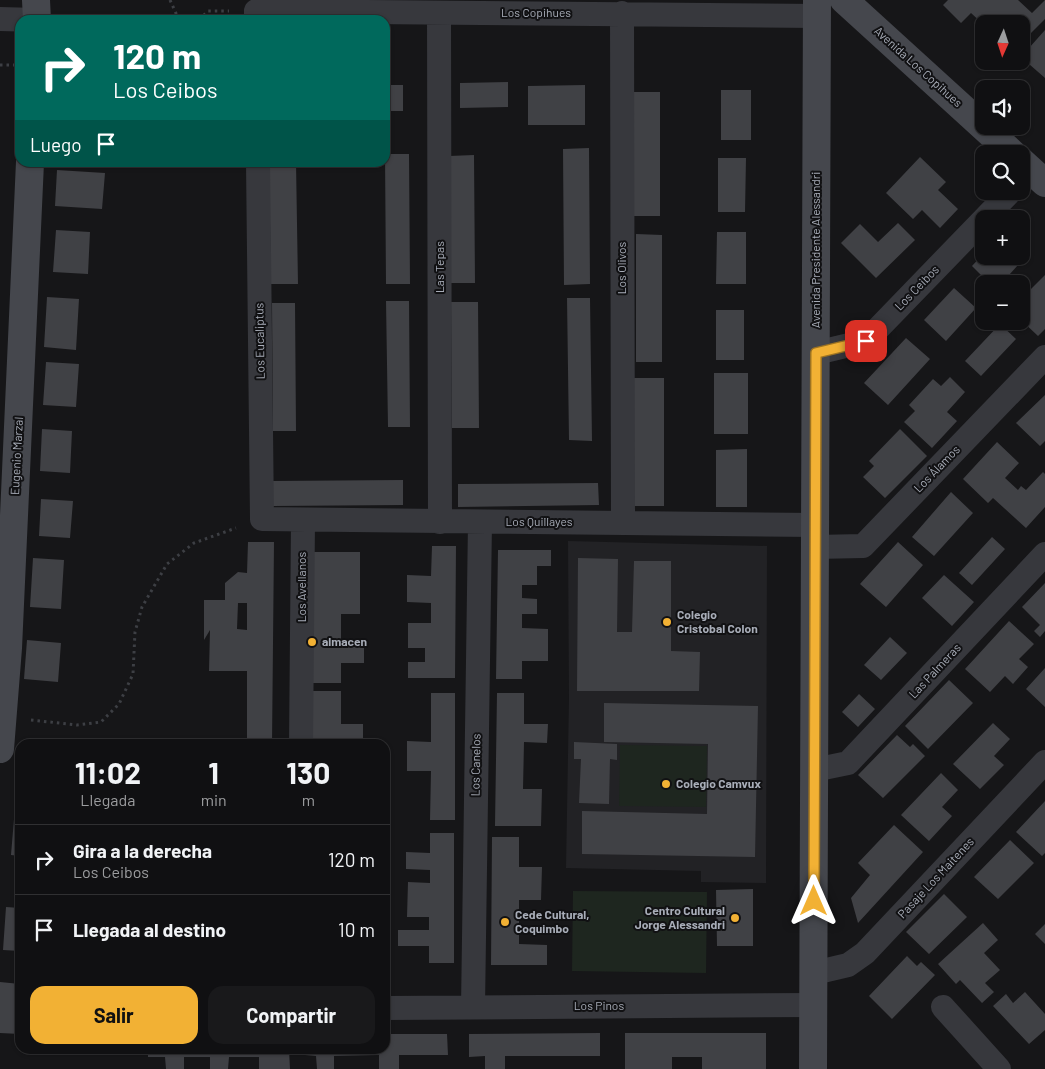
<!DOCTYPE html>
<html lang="es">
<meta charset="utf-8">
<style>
:root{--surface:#101012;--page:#19191b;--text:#f1f3f6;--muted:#9c9d9f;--line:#303032;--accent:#f2b134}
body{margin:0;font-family:Barlow,sans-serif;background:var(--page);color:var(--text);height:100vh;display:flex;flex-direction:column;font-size:19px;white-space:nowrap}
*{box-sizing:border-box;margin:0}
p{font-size:16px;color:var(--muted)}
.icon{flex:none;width:28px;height:28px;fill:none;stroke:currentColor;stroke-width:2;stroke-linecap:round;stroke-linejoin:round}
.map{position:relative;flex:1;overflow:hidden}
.side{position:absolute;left:15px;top:739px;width:375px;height:315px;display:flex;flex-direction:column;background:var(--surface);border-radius:15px;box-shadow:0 1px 4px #0004,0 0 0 1px var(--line)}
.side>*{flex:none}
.banner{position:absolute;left:15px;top:15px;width:375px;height:152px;border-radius:15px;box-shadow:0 1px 4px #0004,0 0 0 1px var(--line);background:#00695c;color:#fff;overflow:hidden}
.needle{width:32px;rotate:183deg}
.tools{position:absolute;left:975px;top:15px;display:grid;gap:10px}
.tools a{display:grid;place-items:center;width:55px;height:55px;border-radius:10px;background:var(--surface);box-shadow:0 1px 4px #0004,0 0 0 1px var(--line);font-size:25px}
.pin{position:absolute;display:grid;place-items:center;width:42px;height:42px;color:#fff;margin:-21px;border-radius:10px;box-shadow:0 2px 8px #0006}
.me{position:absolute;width:55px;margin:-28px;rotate:0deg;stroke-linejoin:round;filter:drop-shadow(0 0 4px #0008)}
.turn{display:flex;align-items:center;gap:18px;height:105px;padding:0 15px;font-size:22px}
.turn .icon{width:65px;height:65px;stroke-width:2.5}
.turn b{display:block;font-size:35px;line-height:42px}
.then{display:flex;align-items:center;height:48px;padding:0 15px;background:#0003;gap:10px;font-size:19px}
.eta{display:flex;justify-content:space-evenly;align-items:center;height:85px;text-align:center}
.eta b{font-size:30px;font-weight:700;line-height:35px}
.action{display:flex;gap:10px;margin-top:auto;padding:10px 15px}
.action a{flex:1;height:58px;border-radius:15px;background:var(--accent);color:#111;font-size:20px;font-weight:700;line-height:58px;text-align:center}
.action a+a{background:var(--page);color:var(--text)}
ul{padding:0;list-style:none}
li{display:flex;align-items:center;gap:15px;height:70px;padding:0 15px;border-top:1px solid var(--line)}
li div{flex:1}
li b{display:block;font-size:19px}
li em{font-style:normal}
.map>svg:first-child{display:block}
</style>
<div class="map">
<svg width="1045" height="1069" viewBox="0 0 1045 1069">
<rect width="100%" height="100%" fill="#161618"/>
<path fill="#222225" d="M 568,541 L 767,546 L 766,883 L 701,882 L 701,871 L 566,868 L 569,698 Z"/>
<path fill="#1e261f" d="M 620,745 L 707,746 L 706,807 L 619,806 Z
M 573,891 L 707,892 L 706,973 L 572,971 Z"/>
<path fill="#404145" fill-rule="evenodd" d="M 948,0 L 1018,0 L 1032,13 L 1045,0 L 1045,19 L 1021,43 L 1021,24 L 984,24 L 984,25 L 971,13 L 961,23 L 943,5 Z
M 1045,30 L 1045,78 L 1021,57 Z
M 508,82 L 508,107 L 460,108 L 460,83 Z
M 385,85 L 403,85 L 403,111 L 385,111 Z
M 585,85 L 585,125 L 528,125 L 528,86 Z
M 721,90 L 751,90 L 751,140 L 721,140 Z
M 634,92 L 660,92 L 660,216 L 633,216 Z
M 589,148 L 590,284 L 564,285 L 563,149 Z
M 385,154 L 409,154 L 410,284 L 386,284 Z
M 474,155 L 475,283 L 450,283 L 449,156 Z
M 920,157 L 946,182 L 938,190 L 958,209 L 940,228 L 922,210 L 913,219 L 886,193 Z
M 718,158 L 746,158 L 745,212 L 718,212 Z
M 269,162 L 296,162 L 298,284 L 271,284 Z
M 57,170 L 105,173 L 102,209 L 55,206 Z
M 898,223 L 915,240 L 876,278 L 841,243 L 860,224 L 878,242 Z
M 56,230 L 90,232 L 88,274 L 53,272 Z
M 717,232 L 746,232 L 746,284 L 716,284 Z
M 636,234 L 662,235 L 662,362 L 636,362 Z
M 1021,249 L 1027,255 L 1001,284 L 990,284 L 972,266 L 984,253 L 984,256 L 1021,256 Z
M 1045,275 L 1045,329 L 1038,336 L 1021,320 L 1021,299 Z
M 954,288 L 976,308 L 946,341 L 924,320 Z
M 47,297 L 79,299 L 76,350 L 44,347 Z
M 567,298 L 590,298 L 592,441 L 569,440 Z
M 386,301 L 409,301 L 410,427 L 388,427 Z
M 451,302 L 478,302 L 479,428 L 452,428 Z
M 272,303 L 295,303 L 296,431 L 273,431 Z
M 716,310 L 744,310 L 744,360 L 716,360 Z
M 1000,324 L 1016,339 L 981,376 L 965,361 Z
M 906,338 L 930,359 L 888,405 L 864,383 Z
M 46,362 L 79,364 L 76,407 L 43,405 Z
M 714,373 L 748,373 L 748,434 L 714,434 Z
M 950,377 L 965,392 L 947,412 L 957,421 L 932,448 L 904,422 L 915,411 L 909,405 L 933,379 L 941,386 Z
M 634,378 L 664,378 L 664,506 L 634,506 Z
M 1045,395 L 1045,441 L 1040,446 L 1016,423 Z
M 42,429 L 72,431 L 70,473 L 40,471 Z
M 900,429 L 927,456 L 885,498 L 863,477 L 874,466 L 869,461 Z
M 997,442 L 1019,463 L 1005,478 L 1018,490 L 1021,486 L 1026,490 L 1043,472 L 1045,474 L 1045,507 L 1026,528 L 993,498 L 988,503 L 963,479 Z
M 747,449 L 747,507 L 716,507 L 716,450 Z
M 403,480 L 403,505 L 272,506 L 272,481 Z
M 598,483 L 599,505 L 458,507 L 458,484 Z
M 951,492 L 973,513 L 934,556 L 912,537 Z
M 41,499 L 73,501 L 70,538 L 39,536 Z
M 992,537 L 1005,549 L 972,585 L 959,573 Z
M 248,542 L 274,542 L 272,744 L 247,744 L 247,671 L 209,671 L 210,630 L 204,640 L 204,600 L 225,600 L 225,583 L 238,572 L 247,573 ZM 238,603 L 247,603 L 247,630 L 237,629 Z
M 898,542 L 923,565 L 886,607 L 860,584 Z
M 432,546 L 456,546 L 455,678 L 408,678 L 408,662 L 425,662 L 425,648 L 408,648 L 408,623 L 431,623 L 431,603 L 407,602 L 407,575 L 431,576 Z
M 498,550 L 551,550 L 551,566 L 537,566 L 537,585 L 522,585 L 522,598 L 537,599 L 537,614 L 522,614 L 522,628 L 548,629 L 548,661 L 522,661 L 522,679 L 496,679 Z
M 313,552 L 360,552 L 360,614 L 341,614 L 341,647 L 364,647 L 364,663 L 341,663 L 341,683 L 312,683 Z
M 33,558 L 64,560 L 61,609 L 30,607 Z
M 578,558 L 618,559 L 617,632 L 632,632 L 634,561 L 671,561 L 671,651 L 700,652 L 699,691 L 577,691 Z
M 944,575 L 974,602 L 952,626 L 922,598 Z
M 1045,583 L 1045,631 L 1040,637 L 1034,631 L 1040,625 L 1022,607 Z
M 1009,621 L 1034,644 L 1019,659 L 1028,667 L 1013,684 L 1005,676 L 990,692 L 965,669 Z
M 890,637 L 907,653 L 881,680 L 864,665 Z
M 27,640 L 61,643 L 58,682 L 24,679 Z
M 1045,668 L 1045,707 L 1026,689 Z
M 949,680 L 973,703 L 928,749 L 905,726 Z
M 313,691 L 341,691 L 341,724 L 363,724 L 363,741 L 370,740 L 370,744 L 312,744 Z
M 431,693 L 455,693 L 455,820 L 430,820 L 431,771 L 407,771 L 407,741 L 431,742 Z
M 497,693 L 524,693 L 524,724 L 548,724 L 547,743 L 524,742 L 523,789 L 542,789 L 541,826 L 495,826 Z
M 859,694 L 875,709 L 858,727 L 842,712 Z
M 604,703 L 758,706 L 755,857 L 582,854 L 582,811 L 707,814 L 708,744 L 604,742 Z
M 993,723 L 1010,739 L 994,756 L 1004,765 L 980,789 L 953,764 Z
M 897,735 L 910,747 L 913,744 L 925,756 L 883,798 L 858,775 Z
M 574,742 L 617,744 L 617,760 L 610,759 L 609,804 L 579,803 L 581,759 L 574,759 Z
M 941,773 L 958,790 L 942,807 L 952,816 L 929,841 L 901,815 Z
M 1045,801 L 1045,853 L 1042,856 L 1016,832 Z
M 15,807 L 20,807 L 20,856 L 11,855 Z
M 894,825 L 923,852 L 858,923 L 851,898 L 870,875 L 858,863 Z
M 430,833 L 454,833 L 454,963 L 429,963 L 429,946 L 398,946 L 398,930 L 429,930 L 429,917 L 407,917 L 408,882 L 430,883 L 430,870 L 406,869 L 406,852 L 430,853 Z
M 492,837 L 519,837 L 519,867 L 542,867 L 541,900 L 519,900 L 519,944 L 547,945 L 547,965 L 491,965 Z
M 1010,840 L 1034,863 L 998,899 L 974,877 Z
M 753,889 L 753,946 L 717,946 L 716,890 Z
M 944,894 L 967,917 L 929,954 L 906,932 Z
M 6,907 L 20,908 L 20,951 L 3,950 Z
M 983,923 L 998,940 L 984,953 L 1000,970 L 985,983 L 994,992 L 982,1003 L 960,980 L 956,984 L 938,964 Z
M 1045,924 L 1045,944 L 1035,934 Z
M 907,956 L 917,966 L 921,962 L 935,975 L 892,1019 L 869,996 Z
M 0,982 L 20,984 L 20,1034 L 0,1033 Z
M 1025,992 L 1045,1014 L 1045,1030 L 1029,1044 L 993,1006 L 1006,994 L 1013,1003 Z
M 600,1033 L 600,1056 L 505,1056 L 505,1069 L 485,1069 L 485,1056 L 469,1057 L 469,1034 Z
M 625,1033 L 766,1033 L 766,1069 L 702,1069 L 702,1057 L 672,1057 L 672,1069 L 625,1069 Z
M 385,1034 L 447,1034 L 448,1055 L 399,1055 L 399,1069 L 379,1069 L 379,1055 L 334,1056 L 334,1069 L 317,1069 L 316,1056 L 305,1055 L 305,1049 L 385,1049 Z
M 148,1049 L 289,1049 L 290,1069 L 259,1069 L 259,1057 L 229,1057 L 228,1069 L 210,1069 L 210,1057 L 184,1057 L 184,1069 L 166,1069 L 165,1057 L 148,1057 Z"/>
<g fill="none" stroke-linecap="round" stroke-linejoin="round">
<path stroke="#3d3f44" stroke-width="3" stroke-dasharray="2.5 4" stroke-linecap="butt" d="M 170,0 L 179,20
M 199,20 L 208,11 L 229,11
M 0,65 L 20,65
M 31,720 L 77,725 L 101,722 L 119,704 L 133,674 L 135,632 L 142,607 L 167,564 L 194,543 L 236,528"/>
<path stroke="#37383d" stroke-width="24" d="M 439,13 L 440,522
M 622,13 L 623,523
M 0,19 L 37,20
M 256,20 L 256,11 L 817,16
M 258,162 L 262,519 L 815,525
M 984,219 L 1011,191
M 816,353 L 866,341 L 984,219
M 815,547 L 863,546 L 1045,357
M 301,744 L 303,521
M 814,770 L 848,763 L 1045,554
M 814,973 L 848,965 L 865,953 L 1045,762
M 473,1007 L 480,522
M 943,1007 L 999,1069
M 385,1008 L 814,1005"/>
<path stroke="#45474d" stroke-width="28" d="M 36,0 L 37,20
M 844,0 L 1013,154
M 1021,161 L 1045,183
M 0,749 L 8,648 L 30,162
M 813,1069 L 817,0"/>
</g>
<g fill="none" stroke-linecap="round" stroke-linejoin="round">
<g stroke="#9d7322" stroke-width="12">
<path id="route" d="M 814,901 L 816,353 L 866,341"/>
</g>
<use href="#route" stroke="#f2b134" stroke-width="9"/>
</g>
<g fill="#f2b134" stroke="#111113" stroke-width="2">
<circle cx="667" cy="622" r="5"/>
<circle cx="312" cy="642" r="5"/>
<circle cx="666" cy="784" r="5"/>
<circle cx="735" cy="918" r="5"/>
<circle cx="505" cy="922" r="5"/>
</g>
<g text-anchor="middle" stroke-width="4" stroke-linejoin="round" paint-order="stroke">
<g font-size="12" fill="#a8adb8" stroke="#111113">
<text x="536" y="17">Los Copihues</text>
<text transform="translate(918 67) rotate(42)" y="4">Avenida Los Copihues</text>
<text transform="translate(816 250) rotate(-90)" y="4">Avenida Presidente Alessandri</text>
<text transform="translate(440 267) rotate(-90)" y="4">Las Tepas</text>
<text transform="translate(622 268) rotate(-90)" y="4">Los Olivos</text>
<text transform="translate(917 288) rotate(-46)" y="4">Los Ceibos</text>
<text transform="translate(260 341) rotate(-91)" y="4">Los Eucaliptus</text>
<text transform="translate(17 456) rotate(-87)" y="4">Eugenio Marzal</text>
<text transform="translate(937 469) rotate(-46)" y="4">Los Álamos</text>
<text x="539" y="526">Los Quillayes</text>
<text transform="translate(302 587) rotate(-90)" y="4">Los Avellanos</text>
<text transform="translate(935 671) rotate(-47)" y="4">Las Palmeras</text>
<text transform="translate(476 765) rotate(-89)" y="4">Los Canelos</text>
<text transform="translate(936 878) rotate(-47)" y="4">Pasaje Los Maitenes</text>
<text x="599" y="1010">Los Pinos</text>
</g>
<g font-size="12" font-weight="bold" fill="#a8adb8" stroke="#111113" text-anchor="start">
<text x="677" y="619">Colegio<tspan x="677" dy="14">Cristobal Colon</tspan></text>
<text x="322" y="646">almacen</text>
<text x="676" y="788">Colegio Camvux</text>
<text x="725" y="915" text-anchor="end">Centro Cultural<tspan x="725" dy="14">Jorge Alessandri</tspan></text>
<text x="515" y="919">Cede Cultural,<tspan x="515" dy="14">Coquimbo</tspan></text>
</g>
</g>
</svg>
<div class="tools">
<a><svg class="needle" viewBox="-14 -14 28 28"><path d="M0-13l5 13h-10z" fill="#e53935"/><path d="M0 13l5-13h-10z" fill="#9c9d9f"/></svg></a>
<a><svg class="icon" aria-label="sound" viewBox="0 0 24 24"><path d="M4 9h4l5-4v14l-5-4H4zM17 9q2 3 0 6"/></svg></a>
<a><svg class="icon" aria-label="search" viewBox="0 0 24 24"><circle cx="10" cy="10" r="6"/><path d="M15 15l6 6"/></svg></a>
<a>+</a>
<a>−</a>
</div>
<div class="pin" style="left:866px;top:341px;background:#d93025"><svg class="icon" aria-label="arrive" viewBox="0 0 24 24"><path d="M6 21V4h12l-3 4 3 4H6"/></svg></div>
<svg class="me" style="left:814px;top:901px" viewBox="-20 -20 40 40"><path d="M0-17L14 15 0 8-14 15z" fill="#f2b134" stroke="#fff" stroke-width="4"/></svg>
<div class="banner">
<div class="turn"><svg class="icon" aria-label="right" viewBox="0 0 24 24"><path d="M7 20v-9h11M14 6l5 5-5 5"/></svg><div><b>120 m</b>Los Ceibos</div></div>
<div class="then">Luego<svg class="icon" aria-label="arrive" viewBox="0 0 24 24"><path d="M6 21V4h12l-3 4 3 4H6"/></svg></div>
</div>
<section class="side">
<div class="eta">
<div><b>11:02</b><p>Llegada</p></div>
<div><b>1</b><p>min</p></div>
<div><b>130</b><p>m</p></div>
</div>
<ul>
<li><svg class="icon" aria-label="right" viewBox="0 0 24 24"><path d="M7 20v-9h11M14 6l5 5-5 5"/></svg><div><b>Gira a la derecha</b><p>Los Ceibos</p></div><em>120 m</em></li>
<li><svg class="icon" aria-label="arrive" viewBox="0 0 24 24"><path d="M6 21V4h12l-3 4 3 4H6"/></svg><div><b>Llegada al destino</b></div><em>10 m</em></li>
</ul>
<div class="action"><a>Salir</a><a>Compartir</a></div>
</section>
</div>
